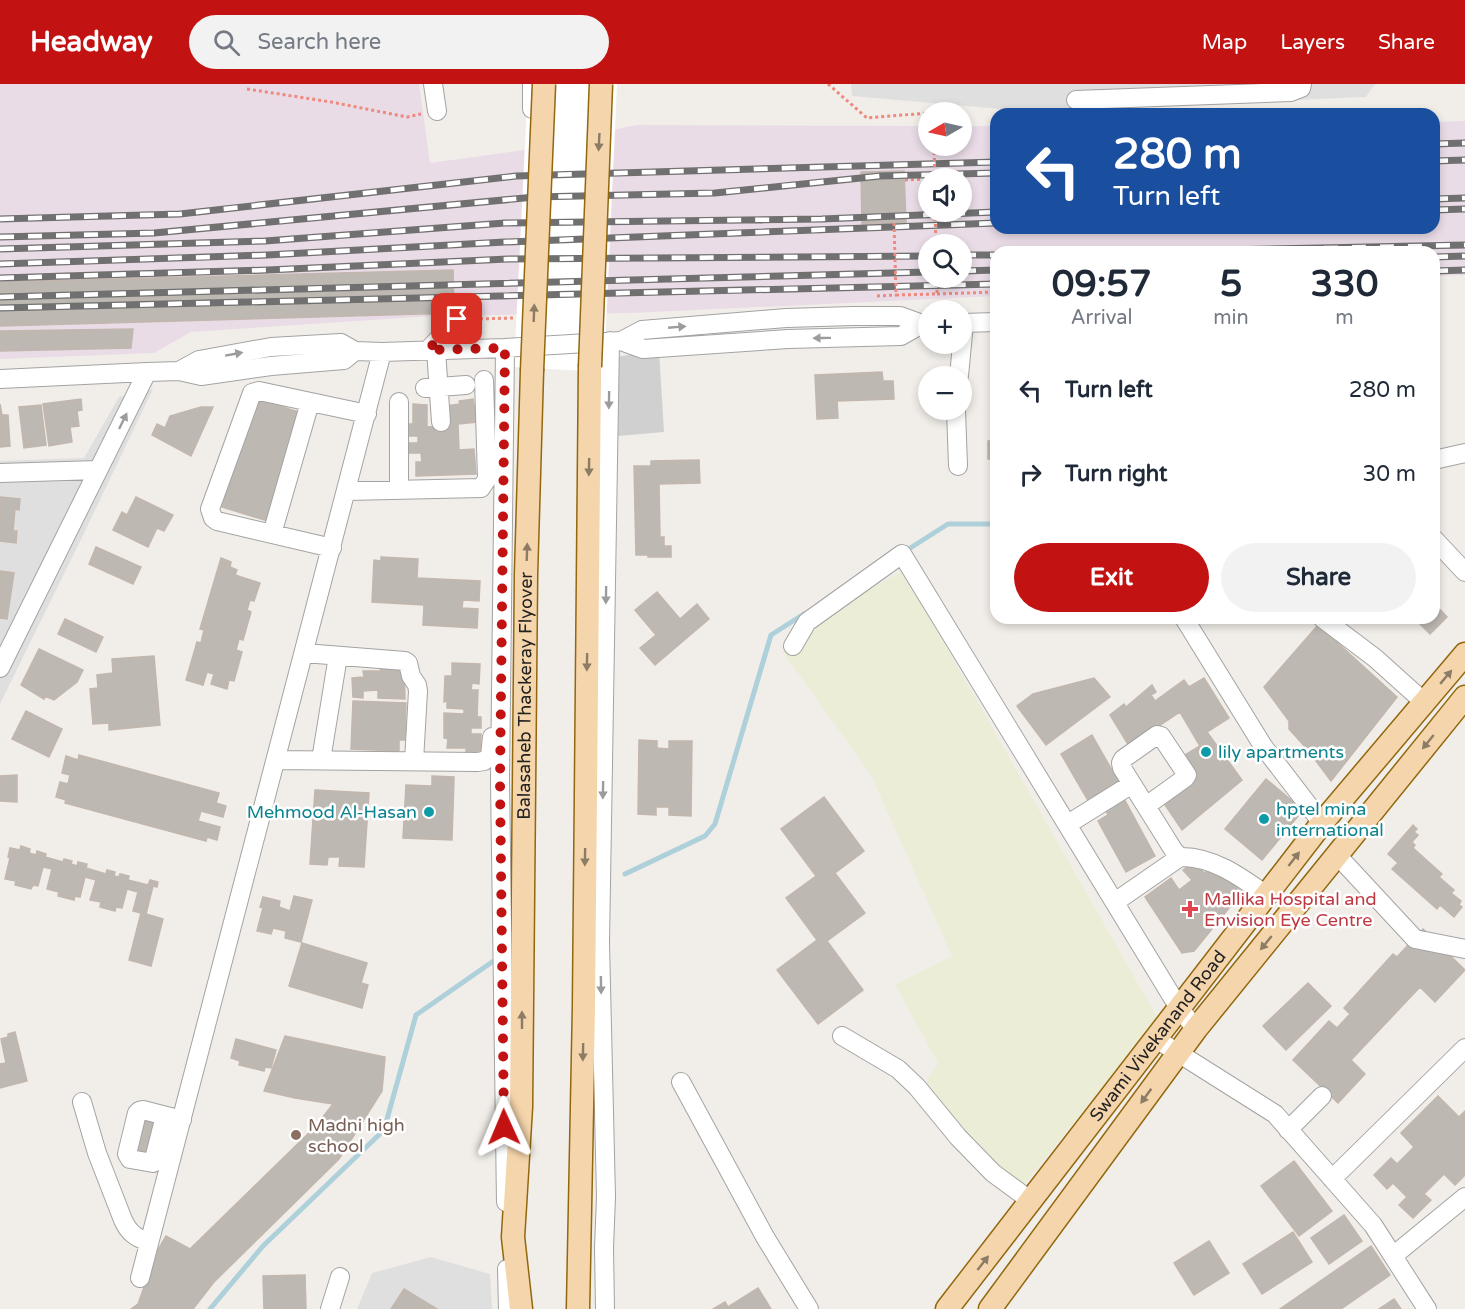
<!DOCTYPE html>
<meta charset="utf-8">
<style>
:root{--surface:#fff;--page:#f2f2f3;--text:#1f2937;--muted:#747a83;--accent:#c21312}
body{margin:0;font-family:"Varela Round",sans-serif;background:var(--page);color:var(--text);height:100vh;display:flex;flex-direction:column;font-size:22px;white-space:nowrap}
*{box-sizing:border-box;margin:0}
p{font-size:20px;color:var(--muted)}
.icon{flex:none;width:33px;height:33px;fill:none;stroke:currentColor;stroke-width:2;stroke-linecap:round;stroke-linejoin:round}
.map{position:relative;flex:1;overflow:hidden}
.details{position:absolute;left:990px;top:162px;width:450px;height:378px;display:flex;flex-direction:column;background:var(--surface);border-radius:18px;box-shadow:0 3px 9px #0003}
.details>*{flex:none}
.banner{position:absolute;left:990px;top:24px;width:450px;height:126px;border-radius:18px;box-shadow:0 3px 9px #0003;background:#1a4fa0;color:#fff;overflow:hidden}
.needle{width:39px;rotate:261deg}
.controls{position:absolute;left:918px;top:18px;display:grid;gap:12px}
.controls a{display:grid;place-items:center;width:54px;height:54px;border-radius:50%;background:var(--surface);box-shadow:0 3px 9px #0003;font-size:30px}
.pin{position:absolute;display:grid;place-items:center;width:51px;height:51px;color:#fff;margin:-26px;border-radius:12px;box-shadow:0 3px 9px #0006}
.me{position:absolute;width:66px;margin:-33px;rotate:359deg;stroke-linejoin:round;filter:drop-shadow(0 0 4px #0008)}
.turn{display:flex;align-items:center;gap:21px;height:126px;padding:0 24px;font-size:27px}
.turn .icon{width:78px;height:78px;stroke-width:2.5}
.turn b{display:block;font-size:42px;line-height:51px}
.eta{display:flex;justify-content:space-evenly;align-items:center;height:102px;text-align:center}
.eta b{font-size:36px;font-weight:800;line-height:42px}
.primary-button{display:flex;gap:12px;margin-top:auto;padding:12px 24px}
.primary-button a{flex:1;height:69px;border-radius:36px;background:var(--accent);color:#fff;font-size:24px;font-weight:800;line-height:69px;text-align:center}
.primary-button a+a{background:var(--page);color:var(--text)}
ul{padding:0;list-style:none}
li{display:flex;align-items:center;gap:18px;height:84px;padding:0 24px}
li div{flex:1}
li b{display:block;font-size:22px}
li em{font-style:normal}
header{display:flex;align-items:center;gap:36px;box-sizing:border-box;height:84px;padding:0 30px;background:var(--accent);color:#fff}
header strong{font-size:28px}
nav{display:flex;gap:33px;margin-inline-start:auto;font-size:21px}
.search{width:420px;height:54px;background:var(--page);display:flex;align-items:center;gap:15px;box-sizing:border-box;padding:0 21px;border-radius:33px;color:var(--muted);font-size:22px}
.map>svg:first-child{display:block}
</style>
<header>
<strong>Headway</strong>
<div class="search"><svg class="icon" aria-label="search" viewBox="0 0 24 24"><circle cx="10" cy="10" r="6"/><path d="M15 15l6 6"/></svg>Search here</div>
<nav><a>Map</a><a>Layers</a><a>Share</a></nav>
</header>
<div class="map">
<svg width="1465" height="1225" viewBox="0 0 1465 1225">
<rect width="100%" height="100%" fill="#f1eee9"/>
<path fill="#e0dfdf" d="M 851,0 L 1375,0 L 1366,13 L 1023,27 L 852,12 Z
M 153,305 L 88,441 L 0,620 L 0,377 L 84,374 L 119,313 Z
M 431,1173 L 490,1190 L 492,1225 L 357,1225 L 372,1189 Z"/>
<path fill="#e9dce7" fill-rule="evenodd" d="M 0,0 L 419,0 L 430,79 L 517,67 L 636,41 L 928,42 L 928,62 L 962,62 L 962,42 L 996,42 L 996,144 L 1434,144 L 1434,38 L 1465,37 L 1465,191 L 1434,192 L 1434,168 L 996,168 L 996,212 L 631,229 L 433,232 L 191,248 L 154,269 L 0,275 ZM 928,94 L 962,94 L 962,128 L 928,128 ZM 928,160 L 962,160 L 962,194 L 928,194 Z"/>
<path fill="#d0d0d0" d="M 659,267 L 664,348 L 618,352 L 619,313 L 614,273 Z"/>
<path fill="#ecedd7" d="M 903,487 L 1158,935 L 1018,1108 L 923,1003 L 938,979 L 895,901 L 952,872 L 871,691 L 782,567 L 790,547 Z"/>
<path fill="#fff" d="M 528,0 L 617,0 L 604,288 L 514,283 Z"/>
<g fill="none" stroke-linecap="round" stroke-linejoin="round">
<path stroke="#aed0da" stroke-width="5" d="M 904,468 L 948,440 L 996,440
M 625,790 L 705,752 L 715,740 L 771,551 L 804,530
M 210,1225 L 263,1162 L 384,1046 L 416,931 L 492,878"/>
</g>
<path fill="#beb8b2" stroke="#c2b6ad" stroke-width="1.5" d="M 904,87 L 906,139 L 862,140 L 861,88 Z
M 453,186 L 454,229 L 0,242 L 0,198 Z
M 133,245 L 131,264 L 0,267 L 0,247 Z
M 882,288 L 883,297 L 893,297 L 894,315 L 837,317 L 838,334 L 817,335 L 815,291 Z
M 254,314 L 302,329 L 271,438 L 222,423 Z
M 81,315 L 82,326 L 77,327 L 79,342 L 70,343 L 72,358 L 49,362 L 43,320 Z
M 473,315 L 477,338 L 458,340 L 459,366 L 474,365 L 476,390 L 416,392 L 416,378 L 422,378 L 421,369 L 408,369 L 408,359 L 418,359 L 418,352 L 406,352 L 406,340 L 413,340 L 413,320 L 427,321 L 427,343 L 448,342 L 446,322 L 460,320 L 459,317 Z
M 0,320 L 2,331 L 8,331 L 10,362 L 0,363 Z
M 41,321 L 46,361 L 24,364 L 19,323 Z
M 992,322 L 996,322 L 996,375 L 988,375 L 988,357 L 993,356 Z
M 201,323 L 213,323 L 191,372 L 152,351 L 157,340 L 165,344 L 170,332 Z
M 699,376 L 700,399 L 659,400 L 660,453 L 664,453 L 664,462 L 671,462 L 671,473 L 648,473 L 648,471 L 636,471 L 634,382 L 651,382 L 651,377 Z
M 0,413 L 20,415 L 19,426 L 15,425 L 13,447 L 17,447 L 16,459 L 0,457 Z
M 136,413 L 173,431 L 164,447 L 157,444 L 148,463 L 113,446 L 122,428 L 127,431 Z
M 96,463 L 141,483 L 133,500 L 89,480 Z
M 381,473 L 418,475 L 417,494 L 480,497 L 479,517 L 463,516 L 462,524 L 478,525 L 477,544 L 423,541 L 424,521 L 372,518 L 374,476 L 381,477 Z
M 221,474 L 231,478 L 230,483 L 237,486 L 235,491 L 260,499 L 254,517 L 250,516 L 247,526 L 251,528 L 243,556 L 239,555 L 236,566 L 242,568 L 234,597 L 229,596 L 227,605 L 211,600 L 214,590 L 207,588 L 203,601 L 186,596 L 197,558 L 201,559 L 204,546 L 200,545 Z
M 0,487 L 14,489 L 7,535 L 0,534 Z
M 657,508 L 680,535 L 697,520 L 709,535 L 655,581 L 640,564 L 656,551 L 635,526 Z
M 1434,519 L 1447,533 L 1430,550 L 1414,534 L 1434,534 Z
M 65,535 L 103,553 L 96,568 L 58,550 Z
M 1318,541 L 1397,613 L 1331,697 L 1307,665 L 1289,645 L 1289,637 L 1264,603 Z
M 39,565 L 83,586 L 77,598 L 54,616 L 45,612 L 44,615 L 21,601 Z
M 154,572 L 160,641 L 109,646 L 109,639 L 93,640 L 90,605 L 98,604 L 97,591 L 113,589 L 112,575 Z
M 452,579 L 480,580 L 479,600 L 472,599 L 471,606 L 478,606 L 477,633 L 481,633 L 481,644 L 471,644 L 471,650 L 481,650 L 480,668 L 466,668 L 466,664 L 447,664 L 448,655 L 444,654 L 444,629 L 464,630 L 464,625 L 447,624 L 447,617 L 444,618 L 445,592 L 452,592 Z
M 380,583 L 404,583 L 405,615 L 378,614 L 378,606 L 363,607 L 363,614 L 353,613 L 352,594 L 364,593 L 363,587 L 381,587 Z
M 1094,594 L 1110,613 L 1046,661 L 1017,622 L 1033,610 Z
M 1204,594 L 1229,634 L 1207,648 L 1242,696 L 1182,746 L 1163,718 L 1195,694 L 1180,674 L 1200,662 L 1180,628 L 1129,662 L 1110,631 L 1124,620 L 1126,623 L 1152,601 L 1156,608 L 1151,611 L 1155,617 L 1184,596 L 1189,603 Z
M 353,617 L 406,619 L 405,656 L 399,656 L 399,667 L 351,665 Z
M 26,627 L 62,645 L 49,673 L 12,655 Z
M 1092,651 L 1121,702 L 1090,720 L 1061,670 Z
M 639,656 L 657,657 L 657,664 L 669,665 L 669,657 L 692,657 L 691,732 L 669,731 L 669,723 L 656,723 L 656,731 L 638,730 Z
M 79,671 L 219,709 L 216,719 L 226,722 L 223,733 L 201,727 L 198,737 L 220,743 L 217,756 L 207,753 L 206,757 L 65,719 L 66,716 L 56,713 L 60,698 L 68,700 L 70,691 L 62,689 L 66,672 L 78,676 Z
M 17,691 L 17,718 L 0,717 L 0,692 Z
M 432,692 L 454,693 L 452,756 L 403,754 L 406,701 L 432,702 Z
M 1266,695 L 1303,726 L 1262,776 L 1225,745 Z
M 315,706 L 369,709 L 364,783 L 339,782 L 340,773 L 328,773 L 327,781 L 310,780 Z
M 1122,711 L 1155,772 L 1126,788 L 1098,737 L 1108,731 L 1103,721 Z
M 824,713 L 864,767 L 835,789 L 865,829 L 827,857 L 863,906 L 818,940 L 777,886 L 817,856 L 786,814 L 816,792 L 781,745 Z
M 1413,741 L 1417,745 L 1414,748 L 1418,751 L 1412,758 L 1415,761 L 1413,764 L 1442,790 L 1439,793 L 1454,806 L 1451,809 L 1461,817 L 1459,821 L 1462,823 L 1454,833 L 1440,821 L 1437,825 L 1392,785 L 1398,779 L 1388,770 Z
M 21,762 L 30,765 L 29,769 L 36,771 L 37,767 L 46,770 L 45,773 L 63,778 L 64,775 L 72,777 L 71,780 L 77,782 L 78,778 L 87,780 L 86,784 L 106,790 L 107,786 L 115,788 L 114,792 L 119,793 L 120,790 L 129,792 L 128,796 L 148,801 L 150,796 L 158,798 L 157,803 L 153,802 L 146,830 L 163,835 L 151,882 L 129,876 L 141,829 L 133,827 L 138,808 L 127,805 L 122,824 L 116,823 L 115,827 L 100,823 L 101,818 L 90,816 L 96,796 L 85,793 L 80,813 L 75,812 L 74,816 L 58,812 L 59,808 L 47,805 L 52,785 L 43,783 L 38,802 L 33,801 L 31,805 L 15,801 L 16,797 L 5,795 L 10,774 L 8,773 L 10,764 L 20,766 Z
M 1195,777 L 1204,789 L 1214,784 L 1242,808 L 1194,867 L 1182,869 L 1145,813 L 1171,794 L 1179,806 L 1192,796 L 1183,786 Z
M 294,812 L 312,816 L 301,858 L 285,854 L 286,847 L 273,844 L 271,850 L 257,847 L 263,824 L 260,823 L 263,813 L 280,817 L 279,823 L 290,827 Z
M 1423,845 L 1465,886 L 1435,918 L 1420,903 L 1351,976 L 1365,990 L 1338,1019 L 1293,976 L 1329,937 L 1337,944 L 1350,930 L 1344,924 L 1393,870 L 1397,873 Z
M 302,859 L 367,879 L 361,899 L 368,901 L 362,924 L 289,902 Z
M 1308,899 L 1331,922 L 1286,966 L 1263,942 Z
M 15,948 L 27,997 L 0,1004 L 0,980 L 6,979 L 1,955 L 8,953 L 8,950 Z
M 285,952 L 385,973 L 382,1007 L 339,1075 L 214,1198 L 193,1225 L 131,1225 L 138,1220 L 156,1169 L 166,1152 L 190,1165 L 315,1043 L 333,1020 L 295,1014 L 264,1007 Z
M 236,955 L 276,966 L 271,984 L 265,983 L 264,987 L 239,981 L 240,977 L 231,974 Z
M 1438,1012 L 1459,1033 L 1465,1027 L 1465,1091 L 1455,1101 L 1444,1090 L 1424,1110 L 1431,1116 L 1413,1134 L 1399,1121 L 1407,1113 L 1393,1099 L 1387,1105 L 1374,1091 L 1391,1074 L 1397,1080 L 1414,1063 L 1401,1049 Z
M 142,1030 L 161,1035 L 151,1075 L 132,1070 Z
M 1294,1077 L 1332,1127 L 1299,1152 L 1261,1102 Z
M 1344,1131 L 1362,1157 L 1329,1180 L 1311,1154 Z
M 1293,1148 L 1312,1178 L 1262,1210 L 1243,1180 Z
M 1209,1157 L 1229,1189 L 1194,1211 L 1174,1179 Z
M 1371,1162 L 1390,1191 L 1341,1225 L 1280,1225 Z
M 305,1191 L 306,1225 L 264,1225 L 263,1192 Z
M 758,1204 L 771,1225 L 713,1225 L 725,1218 L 728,1223 Z
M 404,1205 L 437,1225 L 391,1225 Z
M 1394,1215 L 1401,1225 L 1379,1225 Z"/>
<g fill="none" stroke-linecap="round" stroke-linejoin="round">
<g stroke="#a3a3a3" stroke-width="20">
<path id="minor" d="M 433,0 L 437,27
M 1076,16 L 1291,8 L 1301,4 L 1302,0
M 532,25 L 532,0
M 962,239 L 996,238
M 621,257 L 642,246 L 786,234 L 853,232 L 900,232 L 922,240 L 928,240
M 505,264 L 500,697 L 506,1118
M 428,266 L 457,235
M 436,266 L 441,338
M 179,287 L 199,276 L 271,263 L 341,259 L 355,267 L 382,268 L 505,264 L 621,257 L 643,265 L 788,255 L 901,252 L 922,240
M 959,292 L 964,239
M 0,295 L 147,288 L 179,287 L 201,292 L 271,282 L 344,276 L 355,267
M 425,304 L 466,301
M 956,326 L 958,382
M 1434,376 L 1465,369
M 0,389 L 98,386
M 399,406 L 399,318
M 347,407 L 481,404 L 487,395 L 484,296
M 272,450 L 310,318
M 1434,455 L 1465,488
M 332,464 L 217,437 L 213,434 L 210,425 L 252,309 L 259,307 L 367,330
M 1184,534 L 1263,662 L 1322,739
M 1322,534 L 1375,574 L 1424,618
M 793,562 L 807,538 L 902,470 L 1179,924 L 1196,945
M 304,569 L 405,577 L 408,579 L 411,592 L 417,601 L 418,607 L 414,677
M 0,584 L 147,288
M 276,676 L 478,678 L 484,677 L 490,672 L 492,653
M 321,676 L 338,572
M 1146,722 L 1185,694 L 1187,691 L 1161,652 L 1157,651 L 1123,675 L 1121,679 L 1122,684 L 1174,767 L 1180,773 C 1212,772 1241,793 1266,811
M 1068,740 L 1132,700
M 1337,771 L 1415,855 L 1465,865
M 1115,818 L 1180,773
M 842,952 L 898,985 L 917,1003 L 958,1053 L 993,1089 L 1031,1117
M 1156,955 L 1275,1030 L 1373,1141 L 1427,1225
M 681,998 L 765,1153 L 809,1225
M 82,1018 L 97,1069 L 123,1136 C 129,1149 136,1154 149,1158
M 165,1032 L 153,1079 L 130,1075 L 127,1070 L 137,1029 L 139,1027 L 143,1026 L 182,1036
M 1288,1046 L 1322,1012
M 1332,1095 L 1465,964
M 1393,1172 L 1465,1113
M 507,1185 L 508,1225
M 140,1194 L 382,268
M 330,1225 L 340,1193
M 605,1225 L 604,1164 L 606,1113 L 600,859 L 610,257"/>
</g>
<g stroke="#92670d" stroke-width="25">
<g id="major">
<path id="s1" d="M 521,1225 L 513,1153 L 521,1023 L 526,491 L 532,287"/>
<path d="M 578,1225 L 584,923 L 590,283"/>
<path id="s2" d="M 947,1225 L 1322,739 L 1465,570"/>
<path d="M 990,1225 L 1196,945 L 1465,613"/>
</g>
</g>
<path stroke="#ef897d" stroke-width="3" stroke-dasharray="3 3" stroke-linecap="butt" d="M 828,0 L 867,34 L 928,29
M 247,5 L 331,18 L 407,33 L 421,30
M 931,28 L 933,28
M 905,96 L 928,95
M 937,210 L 996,208
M 877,212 L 896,211
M 474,235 L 515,234"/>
<use href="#minor" stroke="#fff" stroke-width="18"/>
<use href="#major" stroke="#f5d5ab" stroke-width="22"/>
<g stroke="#707070" stroke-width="7">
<path id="rail" d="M 1434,60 L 1465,59
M 1434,77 L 1465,76
M 1434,115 L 1465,114
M 1434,126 L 1465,125
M 0,135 L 180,130 L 516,92 L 996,78
M 0,153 L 154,149 L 535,113 L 715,109 L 880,92 L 996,89
M 0,165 L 265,157 L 505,139 L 822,135 L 996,128
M 1128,168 L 1465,161
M 962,171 L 996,171
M 1434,173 L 1465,172
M 0,180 L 267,171 L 505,158 L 996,139
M 962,187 L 996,186
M 1434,187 L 1465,186
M 0,194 L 268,186 L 508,175 L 928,172
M 0,213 L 928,188
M 0,224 L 996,200"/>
</g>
<use href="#rail" stroke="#fff" stroke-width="4.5" stroke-dasharray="14" stroke-linecap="butt"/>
<g stroke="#92670d" stroke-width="25" stroke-linecap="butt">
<path id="major-bridge" d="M 590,283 L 601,0
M 532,287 L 544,0"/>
</g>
<path stroke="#ef897d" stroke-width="3" stroke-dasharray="3 3" stroke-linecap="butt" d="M 934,62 L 935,94
M 935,128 L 936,160
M 894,139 L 896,211 L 937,210 L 937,194"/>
<use href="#major-bridge" stroke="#f5d5ab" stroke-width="22"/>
</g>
<defs><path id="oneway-solid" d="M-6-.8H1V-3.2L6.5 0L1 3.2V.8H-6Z" transform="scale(1.5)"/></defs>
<g fill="#8c7c66">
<use href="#oneway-solid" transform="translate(599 58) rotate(93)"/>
<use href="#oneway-solid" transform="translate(534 229) rotate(-88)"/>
<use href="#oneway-solid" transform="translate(589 383) rotate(91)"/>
<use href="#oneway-solid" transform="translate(527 468) rotate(-88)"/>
<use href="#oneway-solid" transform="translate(587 578) rotate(91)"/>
<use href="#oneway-solid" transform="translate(1446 593) rotate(-50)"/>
<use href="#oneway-solid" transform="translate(1428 658) rotate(129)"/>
<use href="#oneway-solid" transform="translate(585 773) rotate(91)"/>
<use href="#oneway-solid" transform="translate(1294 775) rotate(-52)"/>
<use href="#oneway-solid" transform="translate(1266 859) rotate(129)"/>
<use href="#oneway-solid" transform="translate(522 936) rotate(-90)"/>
<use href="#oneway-solid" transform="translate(583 968) rotate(91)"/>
<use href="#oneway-solid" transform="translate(1146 1012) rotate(126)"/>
<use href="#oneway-solid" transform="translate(983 1179) rotate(-52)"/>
</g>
<g fill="#9c9c9c">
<use href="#oneway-solid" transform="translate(677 243) rotate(-5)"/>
<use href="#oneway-solid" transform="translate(822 254) rotate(179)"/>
<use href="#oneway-solid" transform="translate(234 270) rotate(-10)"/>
<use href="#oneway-solid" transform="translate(609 316) rotate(91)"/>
<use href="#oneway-solid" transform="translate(123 337) rotate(-64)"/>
<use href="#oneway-solid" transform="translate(606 511) rotate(91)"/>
<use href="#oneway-solid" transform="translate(603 706) rotate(91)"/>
<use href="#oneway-solid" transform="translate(601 901) rotate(89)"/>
</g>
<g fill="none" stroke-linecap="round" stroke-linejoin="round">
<path stroke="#c21312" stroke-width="10" stroke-dasharray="0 18" d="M 457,235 L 428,266 L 505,264 L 500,697 L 504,1043"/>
</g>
<g fill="#0f9aa8" stroke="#fff" stroke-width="2">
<circle cx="1206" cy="668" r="6"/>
<circle cx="429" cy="728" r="6"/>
<circle cx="1264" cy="735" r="6"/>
</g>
<path fill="#e0444e" stroke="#fff" stroke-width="2" d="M1187 816h6v6h6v6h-6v6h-6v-6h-6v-6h6z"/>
<circle fill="#8d6e63" stroke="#fff" stroke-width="2" cx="296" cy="1051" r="6"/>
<g text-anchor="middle" stroke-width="5" stroke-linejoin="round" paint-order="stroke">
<g font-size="18" fill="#222" stroke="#fff">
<text dy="6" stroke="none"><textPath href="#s1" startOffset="614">Balasaheb Thackeray Flyover</textPath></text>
<text dy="6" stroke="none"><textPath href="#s2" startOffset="345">Swami Vivekanand Road</textPath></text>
</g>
<g font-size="18" fill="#0d838f" stroke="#fff" text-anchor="start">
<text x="1218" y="674">lily apartments</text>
<text x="1276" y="731">hptel mina<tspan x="1276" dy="21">international</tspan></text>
<text x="417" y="734" text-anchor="end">Mehmood Al-Hasan</text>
</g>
<g font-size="18" fill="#be3a42" stroke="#fff" text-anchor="start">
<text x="1204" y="821">Mallika Hospital and<tspan x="1204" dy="21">Envision Eye Centre</tspan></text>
</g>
<g font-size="18" fill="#785e54" stroke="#fff" text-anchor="start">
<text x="308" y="1047">Madni high<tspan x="308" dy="21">school</tspan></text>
</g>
</g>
</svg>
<div class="controls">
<a><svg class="needle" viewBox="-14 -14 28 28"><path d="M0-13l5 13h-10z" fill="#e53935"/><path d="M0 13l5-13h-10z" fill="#747a83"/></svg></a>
<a><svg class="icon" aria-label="sound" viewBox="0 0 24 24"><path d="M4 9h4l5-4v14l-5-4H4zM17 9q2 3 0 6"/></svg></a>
<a><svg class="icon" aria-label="search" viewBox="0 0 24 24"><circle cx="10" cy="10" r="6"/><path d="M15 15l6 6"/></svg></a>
<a>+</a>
<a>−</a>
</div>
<div class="pin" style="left:457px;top:235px;background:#d93025"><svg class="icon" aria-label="arrive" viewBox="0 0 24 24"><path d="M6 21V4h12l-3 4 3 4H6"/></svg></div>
<svg class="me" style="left:504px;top:1043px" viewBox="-20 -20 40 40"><path d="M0-17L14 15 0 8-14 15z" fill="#c21312" stroke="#fff" stroke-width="4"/></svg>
<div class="banner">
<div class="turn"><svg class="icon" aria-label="left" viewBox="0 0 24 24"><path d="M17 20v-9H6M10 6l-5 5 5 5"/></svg><div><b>280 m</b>Turn left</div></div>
</div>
<section class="details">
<div class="eta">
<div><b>09:57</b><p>Arrival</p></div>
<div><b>5</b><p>min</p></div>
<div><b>330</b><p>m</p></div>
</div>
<ul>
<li><svg class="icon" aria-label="left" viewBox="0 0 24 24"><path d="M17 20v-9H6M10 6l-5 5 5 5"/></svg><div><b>Turn left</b></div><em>280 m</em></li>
<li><svg class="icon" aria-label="right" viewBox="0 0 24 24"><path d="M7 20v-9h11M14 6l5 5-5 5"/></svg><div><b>Turn right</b></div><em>30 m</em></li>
</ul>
<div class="primary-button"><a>Exit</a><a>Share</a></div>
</section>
</div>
